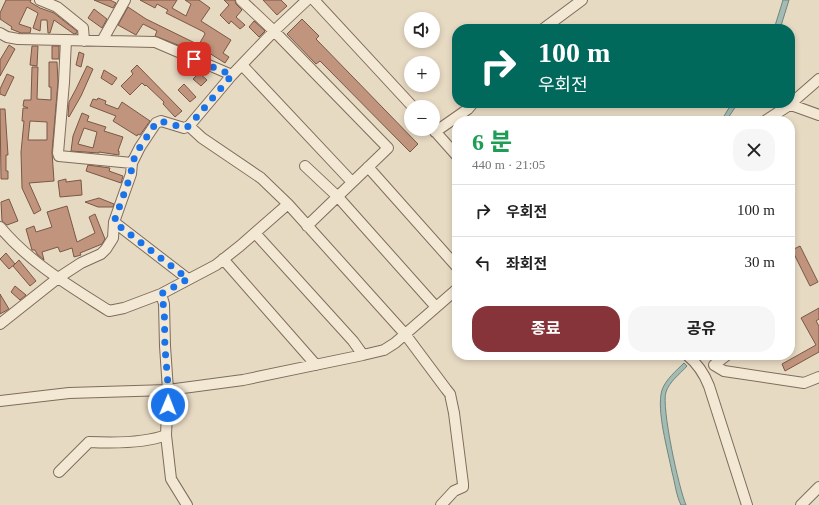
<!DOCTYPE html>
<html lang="ko">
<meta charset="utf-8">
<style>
:root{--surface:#fff;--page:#f6f6f6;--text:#222;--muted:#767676;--line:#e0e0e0;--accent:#863439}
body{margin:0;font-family:"Times New Roman","Noto Sans KR",serif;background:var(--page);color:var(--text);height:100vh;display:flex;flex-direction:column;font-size:15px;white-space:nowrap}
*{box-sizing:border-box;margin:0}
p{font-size:13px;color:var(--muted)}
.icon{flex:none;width:22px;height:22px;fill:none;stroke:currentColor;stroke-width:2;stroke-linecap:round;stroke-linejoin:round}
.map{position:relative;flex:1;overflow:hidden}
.drawer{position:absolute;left:452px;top:116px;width:343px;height:244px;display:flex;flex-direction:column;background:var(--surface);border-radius:16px;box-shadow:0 2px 6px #0003}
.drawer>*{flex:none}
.hud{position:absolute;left:452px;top:24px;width:343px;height:84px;border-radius:16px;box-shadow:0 2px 6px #0003;background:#00695c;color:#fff;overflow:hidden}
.controls{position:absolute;left:404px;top:12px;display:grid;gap:8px}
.controls a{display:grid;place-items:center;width:36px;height:36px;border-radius:50%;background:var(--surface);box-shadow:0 2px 6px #0003;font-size:20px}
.pin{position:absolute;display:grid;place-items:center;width:34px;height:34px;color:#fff;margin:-17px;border-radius:8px;box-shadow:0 2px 6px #0006}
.me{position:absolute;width:44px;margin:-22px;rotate:1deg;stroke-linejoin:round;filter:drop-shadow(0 0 3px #0008)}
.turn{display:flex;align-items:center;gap:14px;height:84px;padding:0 20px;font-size:18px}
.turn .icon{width:52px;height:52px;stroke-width:2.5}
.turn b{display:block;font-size:28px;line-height:34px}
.round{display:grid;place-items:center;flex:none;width:42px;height:42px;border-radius:16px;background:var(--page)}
.headline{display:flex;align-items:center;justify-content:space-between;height:68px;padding:0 20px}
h1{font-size:24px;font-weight:700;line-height:30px;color:#1e9e55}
.cta{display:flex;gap:8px;margin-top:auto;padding:8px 20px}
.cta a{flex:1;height:46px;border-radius:16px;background:var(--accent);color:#fff;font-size:16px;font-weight:700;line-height:46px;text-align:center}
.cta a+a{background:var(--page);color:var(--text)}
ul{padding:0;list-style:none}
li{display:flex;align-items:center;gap:12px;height:52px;padding:0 20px;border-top:1px solid var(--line)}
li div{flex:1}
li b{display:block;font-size:15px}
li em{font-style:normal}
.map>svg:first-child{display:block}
</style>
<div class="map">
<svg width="819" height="505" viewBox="0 0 819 505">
<rect width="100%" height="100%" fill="#e7dac3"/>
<path fill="#a4bbb3" stroke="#6d877f" d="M 783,0 L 789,0 L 780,29 L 774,29 Z
M 732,103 L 738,103 L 726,121 L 721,121 Z
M 684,363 L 687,366 C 680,374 669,382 666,392 C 661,407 679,489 686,505 L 681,505 C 676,495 675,483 672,472 C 668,451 656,410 662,390 C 666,379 676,371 684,363 Z"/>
<path fill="#c1957d" stroke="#7b5745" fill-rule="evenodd" d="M 6,0 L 31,0 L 30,2 L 40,8 L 54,13 L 77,31 L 77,33 L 74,34 L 54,20 L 50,33 L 48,33 L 47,20 L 41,20 L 40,31 L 33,28 L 38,13 L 27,7 L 19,24 L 31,28 L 30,33 L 21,33 L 11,29 L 12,27 L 0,19 L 0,13 Z
M 94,0 L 110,0 L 116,3 L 113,8 Z
M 140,0 L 177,0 L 172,8 L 186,16 L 191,4 L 185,0 L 199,0 L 210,8 L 201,21 L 231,40 L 223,53 L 229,57 L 225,63 L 198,46 L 205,34 L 204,32 L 166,13 L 168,10 L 157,4 L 155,8 Z
M 224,0 L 235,0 L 236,4 L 242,10 L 236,17 L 245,25 L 240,29 L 231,21 L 229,24 L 220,15 L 229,5 Z
M 263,0 L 281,0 L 287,6 L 277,15 Z
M 128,7 L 146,19 L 197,44 L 193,51 L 155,36 L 157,31 L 143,24 L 136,35 L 118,25 Z
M 94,9 L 107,19 L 102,28 L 88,18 Z
M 302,19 L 319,36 L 316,39 L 418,144 L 410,152 L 326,67 L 320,61 L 316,64 L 287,34 Z
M 254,21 L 265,31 L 259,37 L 249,27 Z
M 9,45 L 15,49 L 0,76 L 0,60 Z
M 32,46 L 38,46 L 37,66 L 30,65 Z
M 52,46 L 59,46 L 59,59 L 52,59 Z
M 79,52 L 84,54 L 81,67 L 76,65 Z
M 49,62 L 57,62 L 58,82 L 52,152 L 54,181 L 29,183 L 41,210 L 34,214 L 22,188 L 21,152 L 24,121 L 22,121 L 23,108 L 28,108 L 23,106 L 24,100 L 31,100 L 32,67 L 38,67 L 37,99 L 51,100 L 51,87 L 49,87 ZM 30,121 L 47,122 L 47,140 L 28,140 Z
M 137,65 L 182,111 L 175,117 L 163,104 L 164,102 L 146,85 L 145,86 L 142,83 L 130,95 L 121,86 L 133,74 L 131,71 Z
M 87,66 L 93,69 L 81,96 L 69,117 L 68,116 L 69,102 L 76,89 Z
M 104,70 L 117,78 L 112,85 L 101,78 Z
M 199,73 L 207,80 L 201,86 L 193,79 Z
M 7,74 L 14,77 L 5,96 L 0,94 L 0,89 Z
M 184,84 L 196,97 L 190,102 L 178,90 Z
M 98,98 L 106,101 L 105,104 L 118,109 L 122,102 L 150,121 L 140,135 L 138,134 L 137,136 L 113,121 L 116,116 L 90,106 L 93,99 L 97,100 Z
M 0,109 L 5,109 L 8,155 L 6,155 L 6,171 L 8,171 L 8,179 L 1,179 Z
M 82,113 L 89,116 L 87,121 L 106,127 L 104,131 L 123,137 L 118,151 L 119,151 L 119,155 L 99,152 L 99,153 L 71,151 L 73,136 ZM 84,128 L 97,132 L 93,148 L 78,144 Z
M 88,165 L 110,168 L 109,171 L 123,176 L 121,183 L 86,171 Z
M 66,179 L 66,182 L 81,180 L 82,195 L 60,197 L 58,181 Z
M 99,198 L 114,204 L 113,207 L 98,207 L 85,202 Z
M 9,199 L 18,221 L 7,225 L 2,221 L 1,202 Z
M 67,206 L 77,242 L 95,233 L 89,217 L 95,214 L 105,239 L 102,244 L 80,253 L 81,255 L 74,257 L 72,248 L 60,252 L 58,247 L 42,252 L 44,260 L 37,254 L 35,250 L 32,250 L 26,229 L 34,226 L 36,232 L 52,227 L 47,212 Z
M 800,246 L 818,282 L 810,286 L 792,250 Z
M 6,253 L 15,264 L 9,269 L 0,259 Z
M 19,260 L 36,281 L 30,286 L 13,266 Z
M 15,286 L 26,295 L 20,300 L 11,292 Z
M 0,294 L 9,309 L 0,314 Z
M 819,308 L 819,319 L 816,321 L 819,326 L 819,352 L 785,371 L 782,364 L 816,345 L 801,318 Z"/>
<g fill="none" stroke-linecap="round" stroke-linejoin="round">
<g stroke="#7f6c5c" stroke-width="12">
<path id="minor" d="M 40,0 L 57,7 L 83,28 L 84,41
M 241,0 L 274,31 L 388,148 L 307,226
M 307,0 L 274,31 L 232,75 L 189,126 L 202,138 L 261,178 L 288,204 L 405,334 L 446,389 L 450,394 L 454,413 L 463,484 L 463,487 L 454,491 L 441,505
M 314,0 L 413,107
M 543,29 L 582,0
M 0,33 L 7,37 L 18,39 L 155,42 L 232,75
M 66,40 L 64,82 L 58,153 L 59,156 L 132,163
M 102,41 L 125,0
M 242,65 L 352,182
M 788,106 L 794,106 L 819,115
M 765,121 L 788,106 L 819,79
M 433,129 L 457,156
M 435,132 L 468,109 L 473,103
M 305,166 L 338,197 L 436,307
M 368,167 L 457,267
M 114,222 L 188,279
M 0,227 C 30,263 70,286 109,311 L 124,308 L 161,294 L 216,265 L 240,246 L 288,204
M 255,233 L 353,341 L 363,355
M 223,259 L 316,365
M 161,294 L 164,304 L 165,346 L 168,390 L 166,435 L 171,479 L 187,505
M 0,324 L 58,278 L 81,263 L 101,254 L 106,249 L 113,238 L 114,222 L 131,174 L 132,163 L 140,147 L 156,123 L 161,121 L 184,128 L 189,126
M 687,355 C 698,364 704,373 709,386 L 747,505
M 727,355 L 714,365 L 724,371 L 804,383 L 819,377
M 0,401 L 69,393 L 168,390 L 243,380 L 363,355 L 384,350 L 395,343 L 457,289
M 59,472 L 89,442 C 111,443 146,443 166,435
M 801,505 L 819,487"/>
</g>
<use href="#minor" stroke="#f3e8d4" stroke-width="10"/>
</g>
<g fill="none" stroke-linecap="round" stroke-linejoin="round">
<path stroke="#1a73e8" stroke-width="7" stroke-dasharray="0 12.6" d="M 168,405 C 169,385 166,366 165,346 C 164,329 166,311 161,294 L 188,279 L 114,222 L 131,174 L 132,163 L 140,147 L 156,123 L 161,121 L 184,128 L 189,126 L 232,75 L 194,59"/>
</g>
</svg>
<div class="controls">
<a><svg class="icon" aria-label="sound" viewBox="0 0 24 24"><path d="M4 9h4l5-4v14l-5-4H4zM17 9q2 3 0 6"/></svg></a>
<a>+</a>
<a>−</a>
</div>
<div class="pin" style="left:194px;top:59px;background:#d93025"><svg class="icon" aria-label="arrive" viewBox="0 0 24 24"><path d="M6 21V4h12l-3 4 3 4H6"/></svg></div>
<svg class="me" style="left:168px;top:405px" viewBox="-20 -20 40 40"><circle r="17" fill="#1a73e8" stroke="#fff" stroke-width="3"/><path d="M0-11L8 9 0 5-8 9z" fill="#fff"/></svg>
<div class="hud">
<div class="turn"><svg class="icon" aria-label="right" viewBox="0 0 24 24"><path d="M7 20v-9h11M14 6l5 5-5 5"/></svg><div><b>100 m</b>우회전</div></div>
</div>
<section class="drawer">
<div class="headline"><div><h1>6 분</h1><p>440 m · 21:05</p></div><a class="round"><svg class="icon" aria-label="close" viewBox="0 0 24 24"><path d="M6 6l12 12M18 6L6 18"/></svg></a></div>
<ul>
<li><svg class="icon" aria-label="right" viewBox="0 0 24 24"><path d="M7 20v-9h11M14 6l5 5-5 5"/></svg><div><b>우회전</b></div><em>100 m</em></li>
<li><svg class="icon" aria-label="left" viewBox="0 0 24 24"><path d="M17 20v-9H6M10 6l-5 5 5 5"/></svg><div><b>좌회전</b></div><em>30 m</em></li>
</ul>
<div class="cta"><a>종료</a><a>공유</a></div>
</section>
</div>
